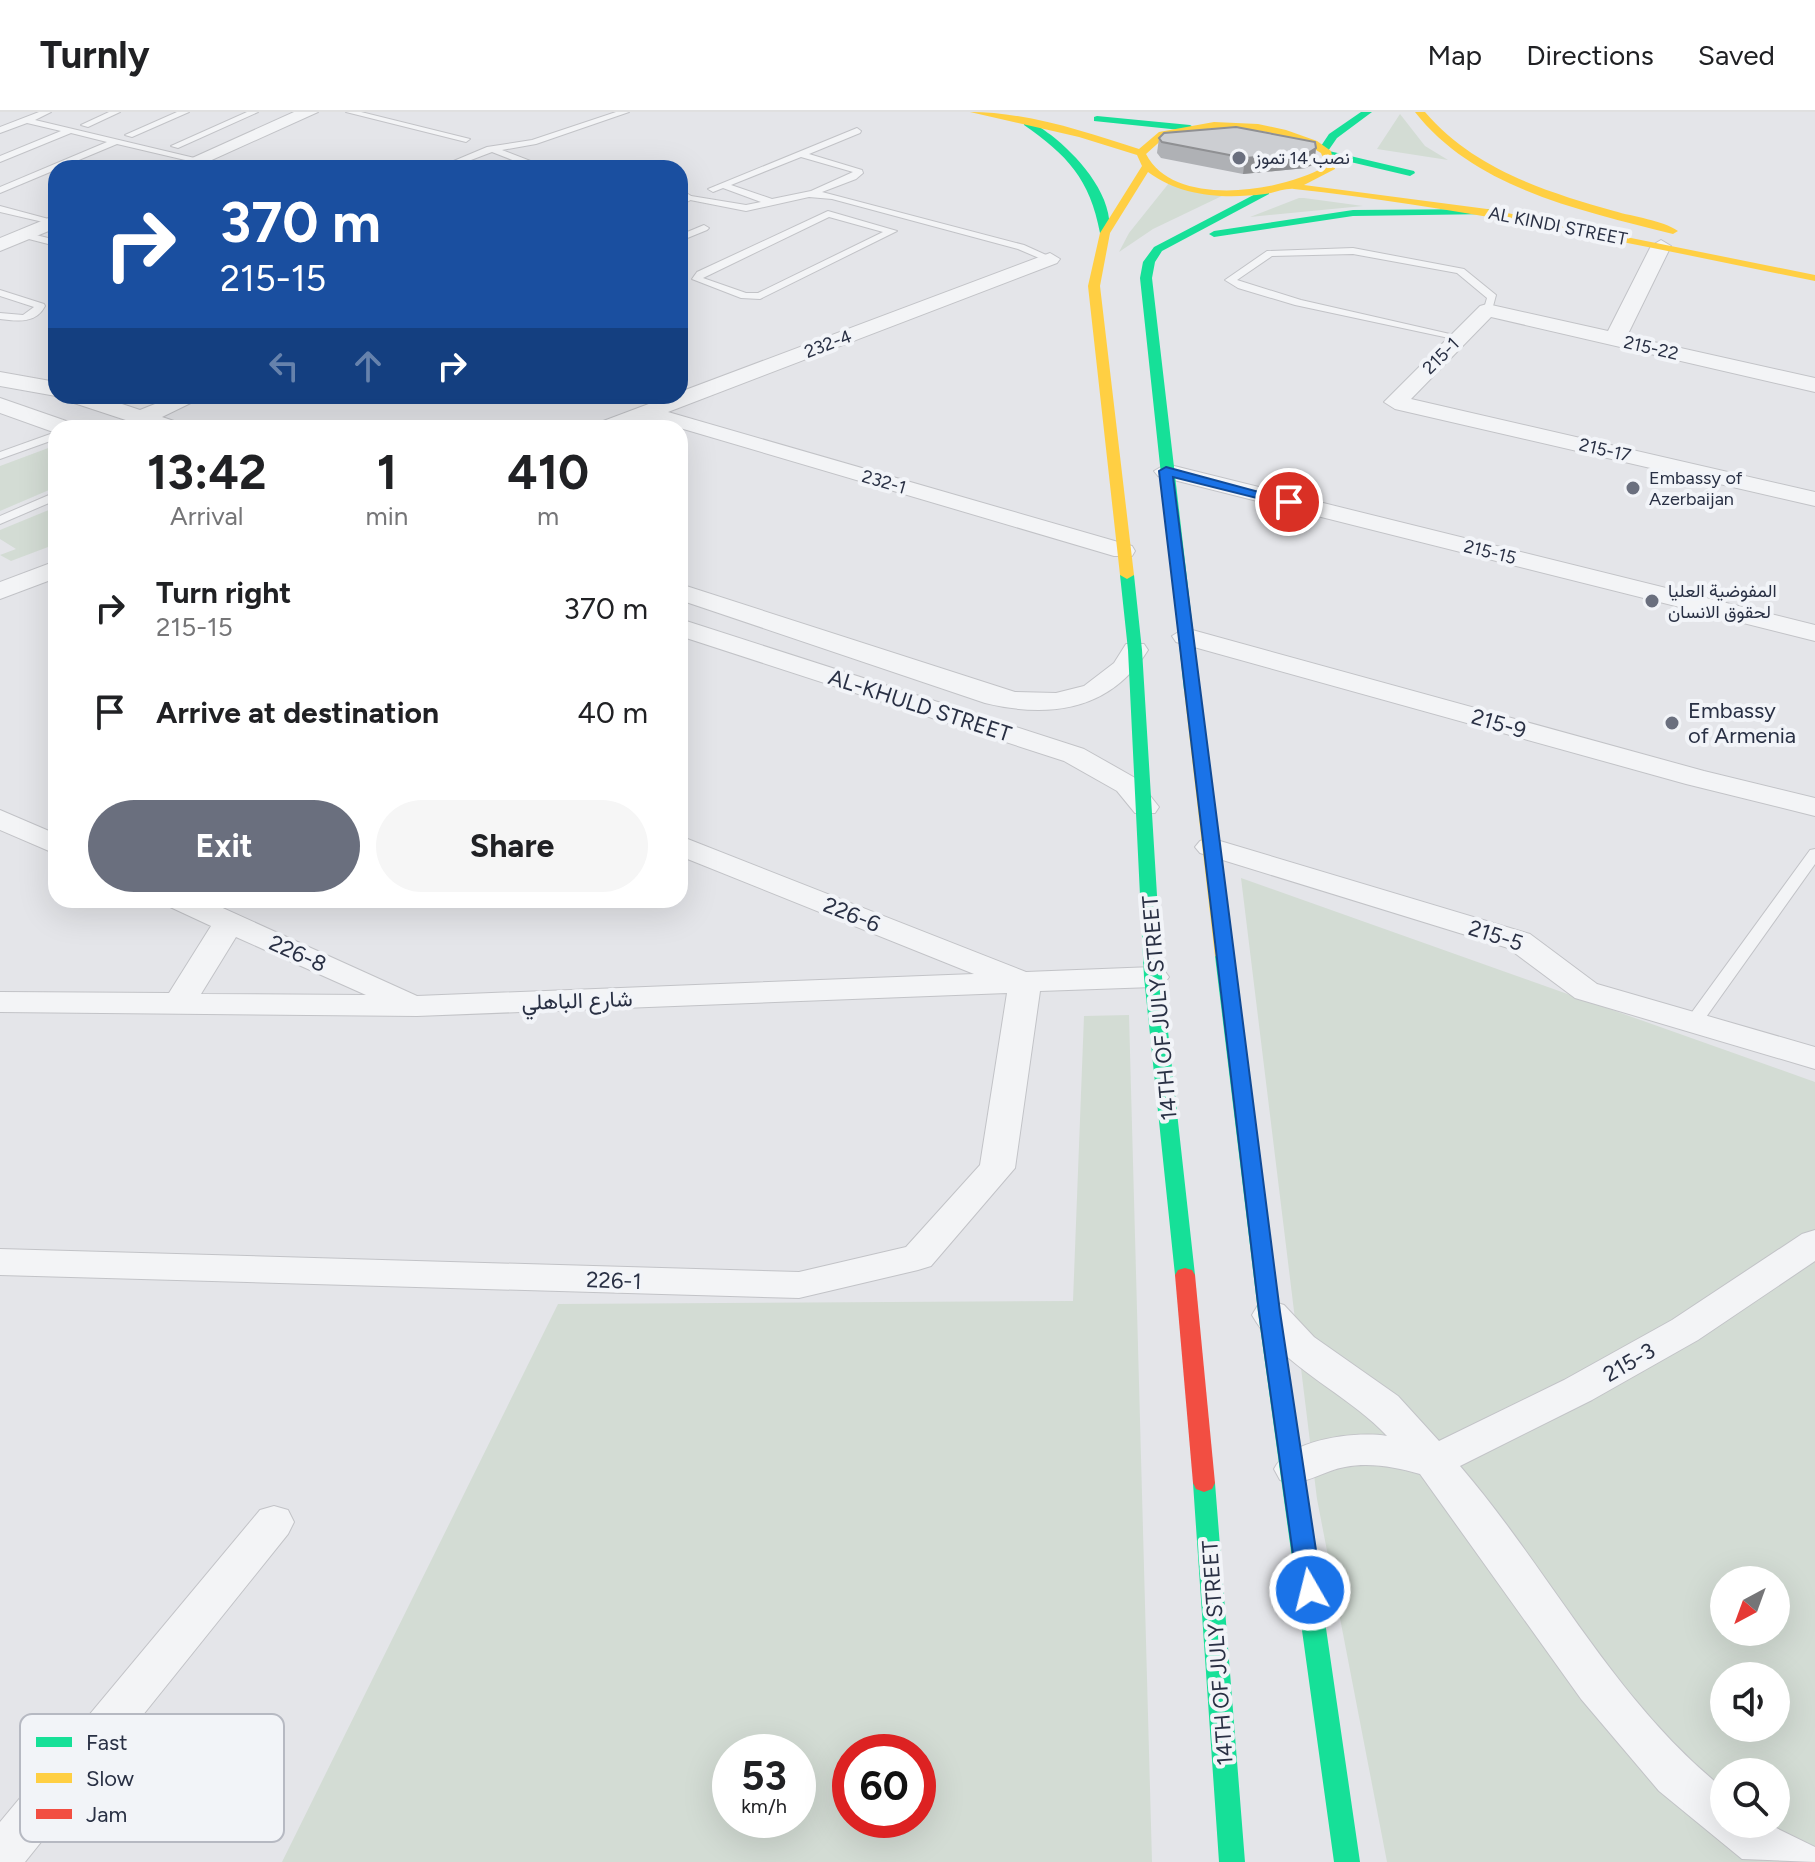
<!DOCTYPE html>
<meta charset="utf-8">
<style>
:root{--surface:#fff;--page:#f6f6f6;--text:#202124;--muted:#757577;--line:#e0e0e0;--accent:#6a6f7e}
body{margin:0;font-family:Figtree,Vazirmatn,sans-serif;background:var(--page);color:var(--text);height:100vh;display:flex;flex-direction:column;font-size:30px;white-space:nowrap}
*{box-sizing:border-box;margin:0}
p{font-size:26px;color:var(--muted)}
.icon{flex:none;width:44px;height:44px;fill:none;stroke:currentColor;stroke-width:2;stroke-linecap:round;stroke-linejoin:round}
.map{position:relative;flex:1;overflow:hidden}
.panel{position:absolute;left:48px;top:308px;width:640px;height:488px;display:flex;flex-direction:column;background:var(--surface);border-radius:24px;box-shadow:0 8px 32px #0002}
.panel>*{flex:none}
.banner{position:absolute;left:48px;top:48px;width:640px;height:244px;border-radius:24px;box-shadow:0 8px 32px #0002;background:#1a4fa0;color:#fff;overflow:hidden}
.needle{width:52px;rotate:221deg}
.tools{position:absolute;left:1710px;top:1454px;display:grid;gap:16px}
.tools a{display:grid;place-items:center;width:80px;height:80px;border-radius:50%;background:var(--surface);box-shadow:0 8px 32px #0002;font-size:40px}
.speed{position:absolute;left:712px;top:1622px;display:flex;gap:16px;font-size:40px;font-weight:700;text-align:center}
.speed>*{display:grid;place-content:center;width:104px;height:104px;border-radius:50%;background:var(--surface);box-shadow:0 8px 32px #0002;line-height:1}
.speed small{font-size:20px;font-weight:400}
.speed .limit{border:12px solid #d22;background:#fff;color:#111}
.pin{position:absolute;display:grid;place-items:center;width:68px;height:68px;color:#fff;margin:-34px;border:4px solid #fff;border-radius:50%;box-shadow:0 2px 8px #0007}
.me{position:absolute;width:88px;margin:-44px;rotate:352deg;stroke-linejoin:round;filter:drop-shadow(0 0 6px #0008)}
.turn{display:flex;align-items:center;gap:28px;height:168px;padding:0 40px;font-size:36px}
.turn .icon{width:104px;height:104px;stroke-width:2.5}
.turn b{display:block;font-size:56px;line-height:68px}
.lanes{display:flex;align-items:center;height:76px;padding:0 40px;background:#0003;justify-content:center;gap:40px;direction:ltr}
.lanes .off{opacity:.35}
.eta{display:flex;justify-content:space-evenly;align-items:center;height:136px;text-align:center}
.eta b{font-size:48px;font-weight:700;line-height:56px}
.primary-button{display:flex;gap:16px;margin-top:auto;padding:16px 40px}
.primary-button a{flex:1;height:92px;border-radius:48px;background:var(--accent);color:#fff;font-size:32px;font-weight:700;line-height:92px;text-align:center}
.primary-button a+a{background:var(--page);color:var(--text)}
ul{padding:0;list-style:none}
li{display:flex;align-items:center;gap:24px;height:104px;padding:0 40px}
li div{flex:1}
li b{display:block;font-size:30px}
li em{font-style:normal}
header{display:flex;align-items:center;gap:48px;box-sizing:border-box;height:112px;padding:0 40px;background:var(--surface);border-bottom:2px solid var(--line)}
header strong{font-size:38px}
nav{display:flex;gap:44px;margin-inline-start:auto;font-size:28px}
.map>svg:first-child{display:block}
</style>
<header>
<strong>Turnly</strong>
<nav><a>Map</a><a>Directions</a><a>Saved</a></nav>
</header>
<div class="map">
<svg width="1815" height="1750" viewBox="0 0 1815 1750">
<rect width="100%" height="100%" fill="#e4e5e9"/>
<path fill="#d3dcd4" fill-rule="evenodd" d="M 1400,2 L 1425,34 L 1448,48 L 1377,37 Z
M 1169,71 L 1226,82 L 1153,117 L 1119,140 L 1129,121 Z
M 1299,86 L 1304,86 L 1363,94 L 1250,105 Z
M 51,335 L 56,336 L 56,375 L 0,399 L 0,354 Z
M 56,395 L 56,432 L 11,449 L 0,443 L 16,437 L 0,427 L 0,418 Z
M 1241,766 L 1815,970 L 1815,1750 L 1387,1750 L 1317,1387 ZM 1724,1468 L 1776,1468 L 1776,1520 L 1724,1520 ZM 1724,1564 L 1776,1564 L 1776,1616 L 1724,1616 ZM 1724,1660 L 1776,1660 L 1776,1712 L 1724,1712 Z
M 1129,903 L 1152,1750 L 282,1750 L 558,1192 L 1073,1189 L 1084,904 ZM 730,1640 L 798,1640 L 798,1708 L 730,1708 ZM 850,1640 L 918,1640 L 918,1708 L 850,1708 Z"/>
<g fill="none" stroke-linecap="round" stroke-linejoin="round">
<g stroke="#c2c3c7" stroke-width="2">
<path id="lane" d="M 39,0 L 51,0 L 35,8 L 203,48 L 198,51 L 117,32 L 0,81 L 0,75 L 107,30 L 71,21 L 0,50 L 0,44 L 61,19 L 27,11 L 0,21 L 0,15 Z
M 109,0 L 120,0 L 88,15 L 81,13 Z
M 177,0 L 189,0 L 132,25 L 125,23 Z
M 247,0 L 258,0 L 178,36 L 171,34 Z
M 346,0 L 361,0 L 470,27 L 466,30 Z
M 616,0 L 629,0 L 536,32 L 502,38 L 533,50 L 534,56 L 524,56 L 525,53 L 492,40 L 450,56 L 437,56 L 487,35 L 532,28 Z
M 857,16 L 861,19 L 860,21 L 809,42 L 862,58 L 863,61 L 856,67 L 822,80 L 1024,133 L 1055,147 L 1046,149 L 1018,137 L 832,87 L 809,85 L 746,99 L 680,86 L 685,83 L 746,93 L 761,90 L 723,76 L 713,80 L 708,77 ZM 801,45 L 853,60 L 811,79 L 772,87 L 731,73 Z
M 0,94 L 56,109 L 56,113 L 0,100 Z
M 828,99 L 897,119 L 760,187 L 741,186 L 692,167 L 697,160 ZM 829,105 L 883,120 L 758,181 L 746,181 L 703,166 Z
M 704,113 L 709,116 L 707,118 L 680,129 L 680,123 Z
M 24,120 L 56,128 L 56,134 L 21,125 L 21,121 Z
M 1353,136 L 1464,157 L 1496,183 L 1492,198 L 1483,200 L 1487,186 L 1457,161 L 1353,142 L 1272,144 L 1237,168 L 1301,188 L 1463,225 L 1463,229 L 1295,193 L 1238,176 L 1225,168 L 1267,139 Z
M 0,178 L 44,192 L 45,194 C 36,212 17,209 0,207 L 0,201 L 23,203 L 34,195 L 0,184 Z
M 56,320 L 56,327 L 0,347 L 0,340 Z
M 56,380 L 56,388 L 0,412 L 0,404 Z
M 1815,737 L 1815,752 L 1699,915 L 1687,915 L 1685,911 L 1687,907 L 1810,738 Z"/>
</g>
<g stroke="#c2c3c7" stroke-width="2">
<path id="street" d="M 294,0 L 318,0 L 194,56 L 170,56 Z
M 685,80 L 694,86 L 680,94 L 680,82 Z
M 56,103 L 56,116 L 0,139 L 0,126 Z
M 1661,128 L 1671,134 L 1627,224 L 1815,266 L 1815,280 L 1491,205 L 1411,287 L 1815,380 L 1815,394 L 1395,297 L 1384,290 L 1480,194 L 1487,192 L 1608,219 L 1651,134 Z
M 1050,141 L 1060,147 L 1057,151 L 668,300 L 1132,434 L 1135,439 L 1132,444 L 1114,444 L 680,316 L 647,308 L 627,316 L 595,316 L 598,311 L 670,284 L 680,284 L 680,280 Z
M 0,260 L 56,270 L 56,284 L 0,274 Z
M 65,284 L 98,284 L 140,298 L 175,284 L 205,284 L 162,305 L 180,311 L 183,316 L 150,316 L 68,289 Z
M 0,286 L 72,311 L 75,316 L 56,316 L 56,321 L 0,301 Z
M 1166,352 L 1815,513 L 1815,529 L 1158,364 L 1154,359 Z
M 56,449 L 56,466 L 0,487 L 0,470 Z
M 680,472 L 1015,580 L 1056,581 L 1084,574 L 1114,551 L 1126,532 L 1144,532 L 1148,538 C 1111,598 1051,607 985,591 L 680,488 Z
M 680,507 L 1084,637 L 1137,667 L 1159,695 L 1155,701 L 1135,701 L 1117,679 L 1064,649 L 680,524 Z
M 1185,516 L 1704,659 L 1815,686 L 1815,704 L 1686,672 L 1176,530 L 1172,524 Z
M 0,698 L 56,722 L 56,742 L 0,718 Z
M 680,724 L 1026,860 L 1153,855 L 1164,858 L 1169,865 L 1164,872 L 1153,875 L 1040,879 L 1015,1056 L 931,1154 L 918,1158 L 799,1186 L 0,1163 L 0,1137 L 799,1160 L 906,1135 L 980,1053 L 1007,881 L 417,904 L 0,900 L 0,880 L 169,881 L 211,814 L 168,794 L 164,788 L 205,788 L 417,884 L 974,862 L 680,744 ZM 236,825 L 366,883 L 201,882 Z
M 1210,726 L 1530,822 L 1597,872 L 1815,935 L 1815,957 L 1575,886 L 1508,836 L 1200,741 L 1195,735 L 1200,729 Z
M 1815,1118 L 1815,1149 L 1698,1228 L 1592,1288 L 1460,1354 C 1551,1460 1614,1589 1724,1677 L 1724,1712 L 1768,1712 L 1815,1735 L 1815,1750 L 1742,1747 L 1659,1679 L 1581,1587 L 1420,1362 C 1396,1355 1370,1350 1345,1355 C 1321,1359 1304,1376 1280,1368 L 1274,1357 C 1289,1327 1356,1319 1387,1324 C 1346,1280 1282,1256 1252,1203 L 1258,1193 L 1271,1189 L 1284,1193 L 1314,1225 L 1398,1284 L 1439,1329 L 1564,1268 L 1672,1208 L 1802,1122 Z
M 274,1394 L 288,1398 L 294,1410 L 288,1422 L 25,1750 L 0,1750 L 0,1710 L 260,1398 Z"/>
</g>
<use href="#lane" fill="#f3f4f6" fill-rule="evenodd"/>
<use href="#street" fill="#f3f4f6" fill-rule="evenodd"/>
<path fill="#16e098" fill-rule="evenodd" d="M 1361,0 L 1372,0 L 1337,26 L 1328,39 L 1320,39 L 1319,37 L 1329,22 Z
M 1097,4 L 1190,13 L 1195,16 L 1190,19 L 1094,9 L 1094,5 Z
M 1024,9 C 1034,9 1042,17 1051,23 C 1079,45 1115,85 1109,123 L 1100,121 C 1090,67 1067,43 1024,13 Z
M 1329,39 L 1414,59 L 1415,61 L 1410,64 L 1325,44 L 1324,42 Z
M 1265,77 L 1269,78 L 1269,82 L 1162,139 L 1155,150 L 1152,166 L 1200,578 L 1192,583 L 1184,578 L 1140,166 L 1143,150 L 1154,135 Z
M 1487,97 L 1491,98 L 1491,102 L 1353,104 L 1214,125 L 1209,122 L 1214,119 L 1353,98 Z
M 1127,459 L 1134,463 L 1142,538 L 1162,865 L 1195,1163 L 1192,1168 L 1178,1168 L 1175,1163 L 1144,865 L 1128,538 L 1120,463 Z
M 1224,839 L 1233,844 L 1280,1200 L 1360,1750 L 1334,1750 L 1258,1200 L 1215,844 Z
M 1204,1362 L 1212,1365 L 1215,1371 L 1245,1750 L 1219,1750 L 1193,1371 L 1196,1365 Z"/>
<path fill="#ffcf43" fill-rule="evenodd" d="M 970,0 C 1027,0 1086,20 1139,37 L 1159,20 L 1214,10 L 1258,12 L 1286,18 L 1317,29 L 1331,39 L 1335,57 L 1304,73 L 1487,97 L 1815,163 L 1815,169 C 1642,134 1469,96 1294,77 C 1285,76 1274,81 1265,82 C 1224,87 1182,85 1148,60 L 1110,121 L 1100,174 L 1134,463 L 1127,467 L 1120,463 L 1088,174 L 1100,121 L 1142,54 L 1137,43 L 1079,25 ZM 1214,16 C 1253,16 1288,20 1321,41 L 1326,54 C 1282,80 1174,97 1146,42 L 1166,24 Z
M 1415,0 L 1425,0 C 1474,57 1544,79 1614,99 C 1634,105 1662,108 1678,119 L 1673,122 C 1583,99 1475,77 1415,0 Z
M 1192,573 L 1200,578 L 1233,844 L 1224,849 L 1215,844 L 1184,578 Z"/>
<path fill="#f24e42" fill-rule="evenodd" d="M 1185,1156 L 1192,1158 L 1195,1163 L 1215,1371 L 1212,1377 L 1204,1380 L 1196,1377 L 1193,1371 L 1175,1163 L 1178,1158 Z"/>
</g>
<path fill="#afb1b5" d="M 1159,26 L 1316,36 L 1314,52 L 1306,56 L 1243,62 L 1161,46 L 1157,41 Z"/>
<path fill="#8f9093" d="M 1316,36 L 1314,52 L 1306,56 L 1243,62 L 1245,46 Z"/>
<path fill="#ccced2" stroke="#8f9093" stroke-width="2" d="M 1236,15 L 1315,30 L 1316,36 L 1308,41 L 1245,46 L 1162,30 L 1159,26 L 1164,21 Z"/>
<path fill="#1a73e8" stroke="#114b97" stroke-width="2" d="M 1166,355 L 1296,390 L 1289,394 L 1173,365 L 1280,1200 L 1322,1478 L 1319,1485 L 1310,1488 L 1302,1485 L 1298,1478 L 1259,1200 L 1159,359 Z"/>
<g fill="#6a6f7e" stroke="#f2f4f8" stroke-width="3">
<circle cx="1239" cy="46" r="8"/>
<circle cx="1633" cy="376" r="8"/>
<circle cx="1652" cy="489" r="8"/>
<circle cx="1672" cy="611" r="8"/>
</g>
<g text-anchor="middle" stroke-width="8" stroke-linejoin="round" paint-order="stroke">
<g font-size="18" fill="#293044" stroke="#f2f4f8" text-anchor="start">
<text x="1255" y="52">نصب 14 تموز</text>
<text x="1649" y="372">Embassy of<tspan x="1649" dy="21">Azerbaijan</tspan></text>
<text x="1668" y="485">المفوضية العليا<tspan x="1668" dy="21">لحقوق الانسان</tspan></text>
</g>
<g font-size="18" fill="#293044" stroke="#f2f4f8">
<text transform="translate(1558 114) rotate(11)" y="6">AL KINDI STREET</text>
<text transform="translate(828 232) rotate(-21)" y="6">232-4</text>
<text transform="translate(1651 236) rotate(13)" y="6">215-22</text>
<text transform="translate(1441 244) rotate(-45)" y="6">215-1</text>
<text transform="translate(1605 338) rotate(13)" y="6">215-17</text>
<text transform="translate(884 370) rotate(16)" y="6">232-1</text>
<text transform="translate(1490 440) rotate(14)" y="6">215-15</text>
</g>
<g font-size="22" fill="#293044" stroke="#f2f4f8">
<text transform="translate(920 593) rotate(18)" y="8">AL-KHULD STREET</text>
<text transform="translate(1499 611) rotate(16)" y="8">215-9</text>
<text transform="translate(852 802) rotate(22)" y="8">226-6</text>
<text transform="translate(1496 823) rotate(18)" y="8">215-5</text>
<text transform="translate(298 841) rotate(24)" y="8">226-8</text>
<text transform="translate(577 888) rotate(-2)" y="8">شارع الباهلي</text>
<text transform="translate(1159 896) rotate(-95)" y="8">14TH OF JULY STREET</text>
<text transform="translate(614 1168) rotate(2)" y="8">226-1</text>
<text transform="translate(1629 1250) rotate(-30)" y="8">215-3</text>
<text transform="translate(1217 1541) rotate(-94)" y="8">14TH OF JULY STREET</text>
</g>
<g font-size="22" fill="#293044" stroke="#f2f4f8" text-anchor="start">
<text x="1688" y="606">Embassy<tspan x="1688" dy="25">of Armenia</tspan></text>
</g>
</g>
<rect x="20" y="1602" width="264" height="128" rx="12" fill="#f2f4f8" stroke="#b6b9c2" stroke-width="2"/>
<rect x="36" y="1625" width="36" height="10" fill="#16e098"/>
<rect x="36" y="1661" width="36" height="10" fill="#ffcf43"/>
<rect x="36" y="1697" width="36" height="10" fill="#f24e42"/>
<g font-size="22" fill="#293044">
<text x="86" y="1638">Fast</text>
<text x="86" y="1674">Slow</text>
<text x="86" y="1710">Jam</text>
</g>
</svg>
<div class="tools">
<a><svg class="needle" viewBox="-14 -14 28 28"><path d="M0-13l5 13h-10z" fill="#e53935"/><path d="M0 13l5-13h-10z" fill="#757577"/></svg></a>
<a><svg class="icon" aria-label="sound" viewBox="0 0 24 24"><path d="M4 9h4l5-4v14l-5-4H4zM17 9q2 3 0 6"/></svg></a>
<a><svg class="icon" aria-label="search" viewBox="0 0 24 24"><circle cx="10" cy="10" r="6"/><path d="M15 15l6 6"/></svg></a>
</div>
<div class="speed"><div>53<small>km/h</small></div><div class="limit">60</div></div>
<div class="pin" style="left:1289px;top:390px;background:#d93025"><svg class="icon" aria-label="arrive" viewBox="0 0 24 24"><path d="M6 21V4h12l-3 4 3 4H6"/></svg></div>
<svg class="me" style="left:1310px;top:1478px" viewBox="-20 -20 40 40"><circle r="17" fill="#1a73e8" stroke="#fff" stroke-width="3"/><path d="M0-11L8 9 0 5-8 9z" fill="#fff"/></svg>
<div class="banner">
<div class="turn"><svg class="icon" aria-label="right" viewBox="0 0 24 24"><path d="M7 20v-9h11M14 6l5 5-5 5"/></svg><div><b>370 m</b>215-15</div></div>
<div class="lanes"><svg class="icon off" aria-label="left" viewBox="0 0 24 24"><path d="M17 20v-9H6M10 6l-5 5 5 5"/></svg><svg class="icon off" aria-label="ahead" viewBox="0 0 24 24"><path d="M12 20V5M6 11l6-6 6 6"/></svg><svg class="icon" aria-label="right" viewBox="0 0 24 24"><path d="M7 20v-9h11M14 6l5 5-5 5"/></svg></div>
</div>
<section class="panel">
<div class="eta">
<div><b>13:42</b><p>Arrival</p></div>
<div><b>1</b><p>min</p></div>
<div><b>410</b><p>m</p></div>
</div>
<ul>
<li><svg class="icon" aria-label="right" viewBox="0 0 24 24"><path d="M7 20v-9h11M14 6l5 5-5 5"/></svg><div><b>Turn right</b><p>215-15</p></div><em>370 m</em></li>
<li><svg class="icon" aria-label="arrive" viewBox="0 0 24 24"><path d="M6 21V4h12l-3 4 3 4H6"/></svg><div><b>Arrive at destination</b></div><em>40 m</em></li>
</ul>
<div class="primary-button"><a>Exit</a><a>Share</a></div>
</section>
</div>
